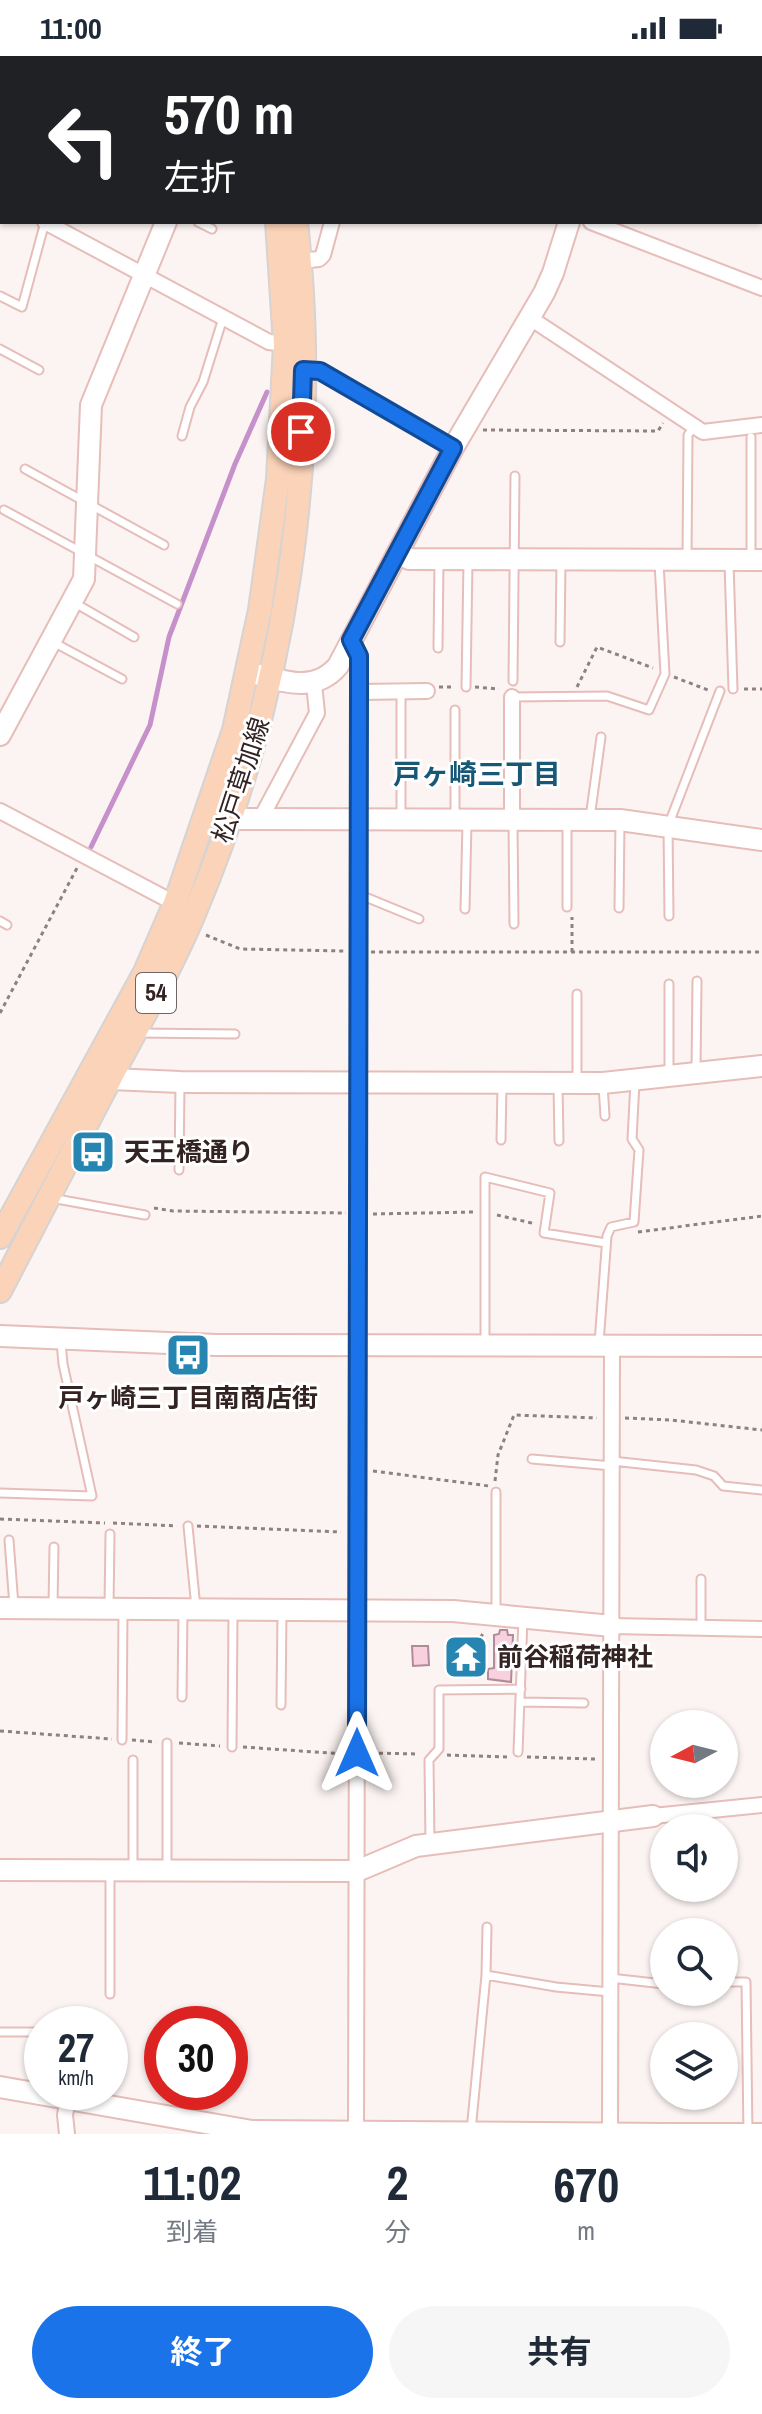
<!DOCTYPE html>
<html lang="ja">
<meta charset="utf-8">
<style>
:root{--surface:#fff;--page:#f6f6f7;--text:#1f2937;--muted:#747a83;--accent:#1a73e8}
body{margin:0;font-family:"Archivo Narrow","Noto Sans JP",sans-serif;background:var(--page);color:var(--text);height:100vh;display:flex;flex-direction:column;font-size:30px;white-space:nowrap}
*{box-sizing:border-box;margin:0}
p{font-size:26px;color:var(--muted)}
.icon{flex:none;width:44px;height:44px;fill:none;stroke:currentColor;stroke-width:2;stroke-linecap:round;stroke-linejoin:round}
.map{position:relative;height:2078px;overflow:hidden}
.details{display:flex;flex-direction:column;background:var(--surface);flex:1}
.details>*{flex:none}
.top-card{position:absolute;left:0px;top:0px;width:762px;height:168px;box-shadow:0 2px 6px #0004;background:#202124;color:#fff;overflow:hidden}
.needle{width:52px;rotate:263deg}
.fabs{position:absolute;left:650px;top:1654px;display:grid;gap:16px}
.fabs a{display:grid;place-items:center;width:88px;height:88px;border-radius:50%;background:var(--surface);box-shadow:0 2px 6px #0004;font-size:40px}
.speed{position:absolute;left:24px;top:1950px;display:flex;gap:16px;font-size:40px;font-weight:700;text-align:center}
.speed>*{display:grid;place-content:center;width:104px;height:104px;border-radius:50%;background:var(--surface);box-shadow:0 2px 6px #0004;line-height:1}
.speed small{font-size:20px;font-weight:400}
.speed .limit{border:12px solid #d22;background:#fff;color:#111}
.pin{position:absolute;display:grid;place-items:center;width:68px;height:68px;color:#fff;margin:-34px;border:4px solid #fff;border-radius:50%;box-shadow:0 2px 8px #0007}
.me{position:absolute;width:88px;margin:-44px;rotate:0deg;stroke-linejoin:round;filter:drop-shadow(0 0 6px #0008)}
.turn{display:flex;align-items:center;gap:28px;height:168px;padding:0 32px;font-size:36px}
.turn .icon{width:104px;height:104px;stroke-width:2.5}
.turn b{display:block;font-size:56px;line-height:68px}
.eta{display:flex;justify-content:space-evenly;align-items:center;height:136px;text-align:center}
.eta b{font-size:48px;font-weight:700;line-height:56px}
.button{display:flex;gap:16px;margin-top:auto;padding:16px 32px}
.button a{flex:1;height:92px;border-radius:48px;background:var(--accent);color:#fff;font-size:32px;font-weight:700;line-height:92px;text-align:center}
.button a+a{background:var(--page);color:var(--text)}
.status{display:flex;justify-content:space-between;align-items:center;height:56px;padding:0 40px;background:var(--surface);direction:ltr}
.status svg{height:22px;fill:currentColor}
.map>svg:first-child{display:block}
</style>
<div class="status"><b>11:00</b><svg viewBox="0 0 49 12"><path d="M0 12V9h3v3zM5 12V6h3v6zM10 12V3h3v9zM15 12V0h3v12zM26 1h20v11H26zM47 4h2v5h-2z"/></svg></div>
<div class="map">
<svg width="762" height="2078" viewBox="0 0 762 2078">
<rect width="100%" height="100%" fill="#fcf4f3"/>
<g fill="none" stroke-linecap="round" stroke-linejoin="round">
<path stroke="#c690ca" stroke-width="5" d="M 91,791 L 150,669 L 169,581 L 235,408 L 267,336"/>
<path stroke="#c690ca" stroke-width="28" d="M 431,0 L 438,2
M 358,2 L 365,0
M 751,2 L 754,0
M 0,12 L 2,11"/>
</g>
<path fill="#f8d0de" stroke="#b08c99" stroke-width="2" d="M 500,1574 L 507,1574 L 508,1579 L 513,1579 L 511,1626 L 488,1623 L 488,1613 L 494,1612 L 494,1579 L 499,1578 Z
M 412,1590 L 428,1590 L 429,1609 L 413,1610 Z
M 465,1591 L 477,1602 L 470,1609 L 467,1606 L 459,1616 L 452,1610 L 457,1604 L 460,1606 L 463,1602 L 458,1599 Z"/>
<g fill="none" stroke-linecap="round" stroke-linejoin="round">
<g stroke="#e6bdb8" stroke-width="11">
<path id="lane" d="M 198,166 L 212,173
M 0,240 L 22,251 L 45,166
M 0,293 L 39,314
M 182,380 L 190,351 L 203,326 L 223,262
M 25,413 L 164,489
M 4,454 L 177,548
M 751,501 L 751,381
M 687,502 L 688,379 L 694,370
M 729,507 L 733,633
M 73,546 L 134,581
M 53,586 L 122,623
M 560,586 L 561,505
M 438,592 L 439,506
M 513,625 L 515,420
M 466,631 L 468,505
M 512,641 L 607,640 L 649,654 L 665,618 L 659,506
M 455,654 L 455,762
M 401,762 L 401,635
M 590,762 L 601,681
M 567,765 L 567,851
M 513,766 L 514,868
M 358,838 L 419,863
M 619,852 L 620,766
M 465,853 L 467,767
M 669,860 L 668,770 L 720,635
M 0,865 L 7,869
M 577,938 L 577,1024
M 137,977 L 235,978
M 696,1015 L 697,925
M 669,1019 L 669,928
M 558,1029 L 559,1085
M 603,1029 L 605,1060
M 501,1084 L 502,1029
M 179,1114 L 180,1028
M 51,1142 L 145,1159
M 485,1287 L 485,1121 L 550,1137 L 544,1177 L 606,1187
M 599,1287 L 607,1180 L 611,1171 L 634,1166 L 639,1094 L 632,1083 L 635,1026
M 532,1403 L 612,1410
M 612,1405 L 696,1414 L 714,1420 L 723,1430 L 762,1434
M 496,1436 L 496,1558
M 0,1437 L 92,1440 L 63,1308 L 61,1286
M 188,1470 L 196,1552
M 9,1484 L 14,1550
M 53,1550 L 54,1491
M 109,1551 L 110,1478
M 701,1573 L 701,1523
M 182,1641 L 183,1555
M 520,1646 L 584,1647
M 281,1649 L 282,1556
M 122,1684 L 123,1554
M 232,1691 L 233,1556
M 518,1696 L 523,1562
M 430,1786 L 429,1704 L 439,1693 L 439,1634 L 521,1633
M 167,1812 L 167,1687
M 133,1814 L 133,1704
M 486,1919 L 556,1931 L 610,1936
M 610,1922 L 664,1928
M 724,1926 L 746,1926 L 748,2078
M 110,1938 L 110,1816
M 0,1976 L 42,1976
M 471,2075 L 486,1919 L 487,1871"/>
</g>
<g stroke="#e6bdb8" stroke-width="18">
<path id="street" d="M 216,0 L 237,2
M 760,21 L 762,20
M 0,29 L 2,29
M 0,142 L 2,143
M 45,166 L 269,286 L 285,288
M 591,166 L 762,232
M 300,205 L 319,203 L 323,199 L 332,166
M 530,262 L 703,376 L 762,369
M 303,314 L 320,315 L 453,392
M 351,584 L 359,600 L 359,636 L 356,2078
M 359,636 L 427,635
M 0,755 L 180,850
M 260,764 L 317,657 L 314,628
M 512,764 L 512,641
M 612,1570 L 762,1573
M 653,1760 L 762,1749
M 67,2078 L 65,2059 L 68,2043
M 610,2078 L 612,1289"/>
</g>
<g stroke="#e6bdb8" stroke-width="24">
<path id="secondary" d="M 609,2 L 610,0
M 0,57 L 2,67
M 0,119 L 2,113
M 398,497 L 409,503 L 762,504
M 248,616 C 280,624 313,639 338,610 L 453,392 L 544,237 L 553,217 L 569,166
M 0,679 L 84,523 L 91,349 L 166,166
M 230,763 L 620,764 L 762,784
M 111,1023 L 180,1026 L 603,1027 L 762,1010
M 0,1280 L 216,1289 L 762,1290
M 0,1552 L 453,1555 L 612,1570
M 0,1814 L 357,1815 L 416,1790 L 653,1760
M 0,2031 L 252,2075 L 666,2078
M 668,2078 L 762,2078"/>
</g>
<g stroke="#d6d3d3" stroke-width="26">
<path id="primary" d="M 254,0 L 255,2
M 275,0 L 275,2
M 0,1181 L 145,916 L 175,847 L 234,674 L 260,554 L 278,423 L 285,288 L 277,166
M 0,1235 C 40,1158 80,1081 120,1004 C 146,956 173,908 194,858 C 286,641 322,401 296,166"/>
</g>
<path stroke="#8e8180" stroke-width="3" stroke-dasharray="4 4" stroke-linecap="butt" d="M 517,0 L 524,2
M 699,2 L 702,0
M 483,374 L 658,375 L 663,367
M 674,621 L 708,634
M 439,631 L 455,631
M 475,631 L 499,633
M 577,631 L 597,591 L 653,612
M 744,633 L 762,633
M 206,879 L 240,893 L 344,895
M 371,896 L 762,896
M 572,896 L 572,861
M 0,957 L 77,812
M 154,1152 L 173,1155 L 346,1157
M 373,1158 L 473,1156
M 497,1159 L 536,1168
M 638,1176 L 762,1160
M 625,1362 L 671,1364 L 762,1374
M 373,1415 L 489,1430
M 495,1425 L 498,1399 L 514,1359 L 597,1362
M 0,1463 L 105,1467
M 113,1467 L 177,1470
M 197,1470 L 341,1476
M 472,1595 L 484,1576
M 0,1675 L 112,1683
M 132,1684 L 156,1686
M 179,1687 L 220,1690
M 243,1691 L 344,1698
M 371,1697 L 419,1698
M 447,1699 L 507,1701
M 527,1701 L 595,1703"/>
<use href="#lane" stroke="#fff" stroke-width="7"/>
<use href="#street" stroke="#fff" stroke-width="14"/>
<use href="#secondary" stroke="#fff" stroke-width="20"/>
<use href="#primary" stroke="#fbd3b9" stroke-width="22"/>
</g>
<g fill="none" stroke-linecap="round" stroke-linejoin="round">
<g stroke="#114b97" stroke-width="20">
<path id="route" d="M 301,376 L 303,314 L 320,315 L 453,392 L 351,584 L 359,600 L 359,636 L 357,1697"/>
</g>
<use href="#route" stroke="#1a73e8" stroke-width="14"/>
</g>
<defs>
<g id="bus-square" transform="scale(2.3)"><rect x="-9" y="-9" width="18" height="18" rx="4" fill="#2686b1" stroke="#fff"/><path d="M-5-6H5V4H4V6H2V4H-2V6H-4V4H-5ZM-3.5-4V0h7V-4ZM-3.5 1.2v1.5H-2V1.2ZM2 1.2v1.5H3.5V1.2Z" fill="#fff"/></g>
<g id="temple-square" transform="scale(2.3)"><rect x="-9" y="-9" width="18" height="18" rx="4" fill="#2686b1" stroke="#fff"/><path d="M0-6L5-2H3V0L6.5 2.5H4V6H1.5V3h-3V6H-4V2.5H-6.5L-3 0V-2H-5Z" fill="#fff"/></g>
</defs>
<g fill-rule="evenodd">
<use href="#bus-square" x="93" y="1096"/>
<use href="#bus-square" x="188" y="1299"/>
<use href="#temple-square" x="466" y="1601"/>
</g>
<g text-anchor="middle" stroke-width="6" stroke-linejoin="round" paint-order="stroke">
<rect fill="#fff" stroke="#706564" stroke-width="2" x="136" y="917" width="40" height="40" rx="6"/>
<g font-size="24" font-weight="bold" fill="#332322">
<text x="156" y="945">54</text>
</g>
<g font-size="26" fill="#332322" stroke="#fff">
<text transform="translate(241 724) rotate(-72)" y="9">松戸草加線</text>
</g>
<g font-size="26" font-weight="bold" fill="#332322" stroke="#fff" text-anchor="start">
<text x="124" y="1105">天王橋通り</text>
<text x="188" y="1351" text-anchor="middle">戸ヶ崎三丁目南商店街</text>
<text x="497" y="1610">前谷稲荷神社</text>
</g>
<g font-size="28" font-weight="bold" fill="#175876" stroke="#fff">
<text x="477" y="728">戸ヶ崎三丁目</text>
</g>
</g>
</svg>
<div class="fabs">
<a><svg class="needle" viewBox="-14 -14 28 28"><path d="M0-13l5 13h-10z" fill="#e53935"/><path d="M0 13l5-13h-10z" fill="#747a83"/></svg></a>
<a><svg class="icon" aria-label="sound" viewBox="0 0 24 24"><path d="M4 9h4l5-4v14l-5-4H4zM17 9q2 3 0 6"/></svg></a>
<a><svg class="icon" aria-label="search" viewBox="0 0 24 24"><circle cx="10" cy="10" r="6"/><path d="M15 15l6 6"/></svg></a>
<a><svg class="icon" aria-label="layers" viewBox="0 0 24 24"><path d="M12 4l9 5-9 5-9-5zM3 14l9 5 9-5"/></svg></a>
</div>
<div class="speed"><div>27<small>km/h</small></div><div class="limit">30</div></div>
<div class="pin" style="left:301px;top:376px;background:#d93025"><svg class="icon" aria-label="arrive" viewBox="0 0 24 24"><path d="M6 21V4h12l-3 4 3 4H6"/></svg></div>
<svg class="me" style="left:357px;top:1697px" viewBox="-20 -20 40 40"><path d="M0-17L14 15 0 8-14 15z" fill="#1a73e8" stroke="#fff" stroke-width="4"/></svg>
<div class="top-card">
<div class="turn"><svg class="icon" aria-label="left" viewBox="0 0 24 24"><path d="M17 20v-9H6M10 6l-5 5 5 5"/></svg><div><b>570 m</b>左折</div></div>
</div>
</div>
<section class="details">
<div class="eta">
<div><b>11:02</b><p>到着</p></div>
<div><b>2</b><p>分</p></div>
<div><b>670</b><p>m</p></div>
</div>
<div class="button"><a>終了</a><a>共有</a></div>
</section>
